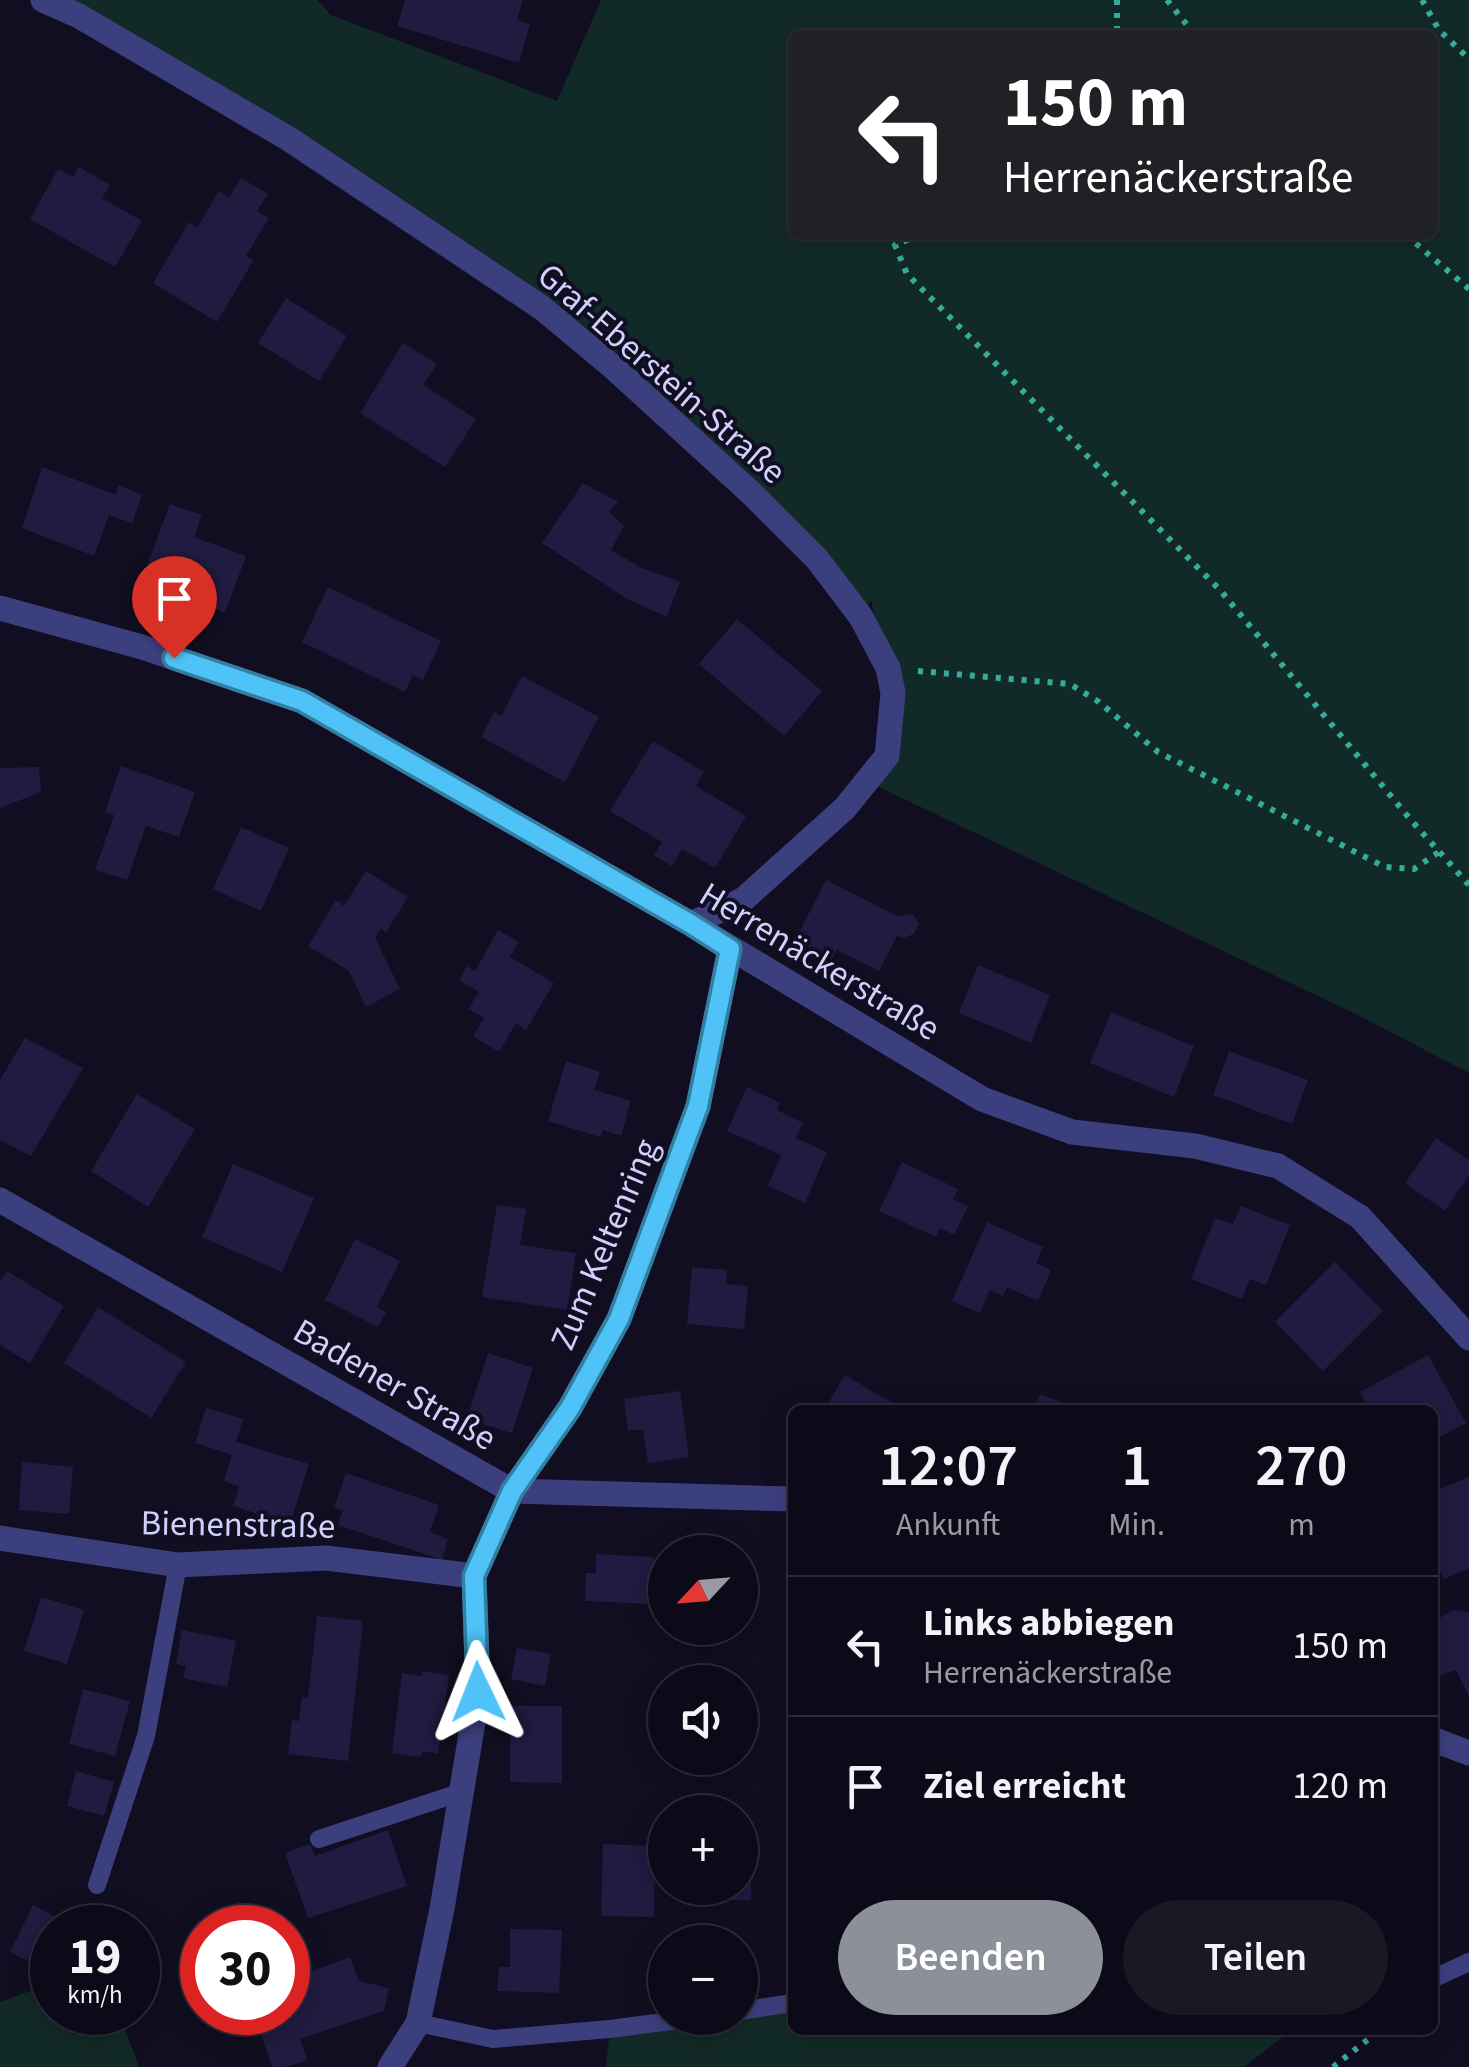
<!DOCTYPE html>
<html lang="de">
<meta charset="utf-8">
<style>
:root{--surface:#0c0a18;--page:#1a1825;--text:#f1f3f6;--muted:#9a9aa2;--line:#2c2b37;--accent:#8c9099}
body{margin:0;font-family:"Source Sans 3",sans-serif;background:var(--page);color:var(--text);height:100vh;display:flex;flex-direction:column;font-size:38px;white-space:nowrap}
*{box-sizing:border-box;margin:0}
p{font-size:32px;color:var(--muted)}
.icon{flex:none;width:55px;height:55px;fill:none;stroke:currentColor;stroke-width:2;stroke-linecap:round;stroke-linejoin:round}
.map{position:relative;flex:1;overflow:hidden}
.side{position:absolute;left:788px;top:1405px;width:650px;height:630px;display:flex;flex-direction:column;background:var(--surface);border-radius:15px;box-shadow:0 5px 25px #0003,0 0 0 2px var(--line)}
.side>*{flex:none}
.guide{position:absolute;left:788px;top:30px;width:650px;height:210px;border-radius:15px;box-shadow:0 5px 25px #0003,0 0 0 2px var(--line);background:#202124;color:#fff;overflow:hidden}
.needle{width:65px;rotate:244deg}
.controls{position:absolute;left:648px;top:1535px;display:grid;gap:20px}
.controls a{display:grid;place-items:center;width:110px;height:110px;border-radius:50%;background:var(--surface);box-shadow:0 5px 25px #0003,0 0 0 2px var(--line);font-size:50px}
.speed{position:absolute;left:30px;top:1905px;display:flex;gap:20px;font-size:50px;font-weight:700;text-align:center}
.speed>*{display:grid;place-content:center;width:130px;height:130px;border-radius:50%;background:var(--surface);box-shadow:0 5px 25px #0003,0 0 0 2px var(--line);line-height:1}
.speed small{font-size:25px;font-weight:400}
.speed .limit{border:15px solid #d22;background:#fff;color:#111}
.pin{position:absolute;display:grid;place-items:center;width:85px;height:85px;color:#fff;margin:-102px -42px;border-radius:50% 50% 50% 0;rotate:-45deg;box-shadow:0 0 10px #0007}
.pin .icon{rotate:45deg}
.me{position:absolute;width:110px;margin:-55px;rotate:358deg;stroke-linejoin:round;filter:drop-shadow(0 0 8px #0008)}
.turn{display:flex;align-items:center;gap:35px;height:210px;padding:0 50px;font-size:45px}
.turn .icon{width:130px;height:130px;stroke-width:2.5}
.turn b{display:block;font-size:70px;line-height:85px}
.eta{display:flex;justify-content:space-evenly;align-items:center;height:170px;text-align:center}
.eta b{font-size:60px;font-weight:600;line-height:70px}
.primary-button{display:flex;gap:20px;margin-top:auto;padding:20px 50px}
.primary-button a{flex:1;height:115px;border-radius:60px;background:var(--accent);color:#fff;font-size:40px;font-weight:600;line-height:115px;text-align:center}
.primary-button a+a{background:var(--page);color:var(--text)}
ul{padding:0;list-style:none}
li{display:flex;align-items:center;gap:30px;height:140px;padding:0 50px;border-top:2px solid var(--line)}
li div{flex:1}
li b{display:block;font-size:38px}
li em{font-style:normal}
.map>svg:first-child{display:block}
</style>
<div class="map">
<svg width="1469" height="2067" viewBox="0 0 1469 2067">
<rect width="100%" height="100%" fill="#100e20"/>
<path fill="#122a27" fill-rule="evenodd" d="M 43,0 L 317,0 L 331,15 L 557,101 L 601,0 L 1469,0 L 1469,1073 L 1360,1016 L 866,781 L 893,693 L 871,600 L 861,617 L 817,559 L 542,308 ZM 792,35 L 1432,35 L 1432,235 L 792,235 Z
M 52,1983 L 52,2012 L 119,2013 L 139,2067 L 0,2067 L 0,2002 Z
M 792,2004 L 792,2030 L 1292,2030 L 1244,2067 L 606,2067 L 610,2029 L 696,2018 L 740,2018 Z"/>
<path fill="#201b40" d="M 405,0 L 523,0 L 517,20 L 530,24 L 519,63 L 397,26 Z
M 79,167 L 110,185 L 102,198 L 142,221 L 115,267 L 30,219 L 58,169 L 73,177 Z
M 241,178 L 268,194 L 257,211 L 269,218 L 246,256 L 253,261 L 217,322 L 153,283 L 189,222 L 197,228 L 219,191 L 229,197 Z
M 286,298 L 347,336 L 319,381 L 258,343 Z
M 403,343 L 437,364 L 423,385 L 476,419 L 445,467 L 360,413 Z
M 42,467 L 116,495 L 118,485 L 142,495 L 132,523 L 109,515 L 94,556 L 22,528 Z
M 583,483 L 618,502 L 609,512 L 624,526 L 611,550 L 640,567 L 680,582 L 667,617 L 627,599 L 542,543 Z
M 170,504 L 202,515 L 194,537 L 246,556 L 225,613 L 141,582 Z
M 328,587 L 441,641 L 423,680 L 413,675 L 405,692 L 302,642 Z
M 737,619 L 822,691 L 784,736 L 699,664 Z
M 522,676 L 599,717 L 565,782 L 481,737 L 494,712 L 501,716 Z
M 653,741 L 704,772 L 696,786 L 746,816 L 715,868 L 682,849 L 672,866 L 654,855 L 662,842 L 610,811 Z
M 121,766 L 195,792 L 179,837 L 146,826 L 127,880 L 95,870 L 114,815 L 105,812 Z
M 39,767 L 41,792 L 0,808 L 0,768 Z
M 241,827 L 289,848 L 261,911 L 213,889 Z
M 366,871 L 408,897 L 386,932 L 381,929 L 375,938 L 400,989 L 366,1007 L 349,971 L 308,946 L 336,900 L 344,906 Z
M 826,880 L 897,916 L 913,914 L 919,924 L 914,934 L 903,938 L 897,936 L 879,971 L 837,950 L 832,959 L 795,940 Z
M 498,930 L 519,942 L 510,957 L 554,983 L 526,1030 L 516,1023 L 499,1052 L 473,1036 L 484,1018 L 468,1009 L 479,992 L 459,980 L 467,966 L 475,971 Z
M 978,965 L 1050,995 L 1031,1043 L 959,1013 Z
M 1111,1012 L 1194,1046 L 1174,1097 L 1090,1063 Z
M 25,1038 L 83,1068 L 31,1156 L 0,1140 L 0,1080 Z
M 1229,1051 L 1308,1080 L 1292,1124 L 1213,1095 Z
M 566,1061 L 600,1072 L 594,1090 L 631,1101 L 621,1136 L 603,1130 L 600,1137 L 548,1121 Z
M 747,1087 L 780,1103 L 777,1110 L 803,1123 L 796,1138 L 827,1152 L 805,1203 L 768,1186 L 781,1155 L 727,1131 Z
M 137,1094 L 195,1129 L 148,1207 L 91,1171 Z
M 1436,1138 L 1469,1160 L 1469,1175 L 1445,1211 L 1405,1183 Z
M 902,1162 L 958,1189 L 953,1199 L 968,1206 L 954,1235 L 940,1228 L 936,1237 L 879,1211 Z
M 233,1164 L 314,1198 L 282,1272 L 202,1237 Z
M 497,1205 L 526,1209 L 520,1245 L 576,1253 L 567,1310 L 482,1297 Z
M 1241,1206 L 1290,1225 L 1266,1285 L 1250,1279 L 1242,1299 L 1191,1279 L 1215,1218 L 1233,1224 Z
M 987,1222 L 1043,1247 L 1036,1263 L 1051,1270 L 1038,1301 L 1007,1287 L 1003,1296 L 990,1290 L 980,1313 L 952,1301 Z
M 355,1239 L 400,1261 L 377,1307 L 386,1312 L 378,1327 L 325,1300 Z
M 1335,1262 L 1383,1311 L 1323,1371 L 1275,1322 Z
M 692,1267 L 727,1270 L 726,1284 L 748,1286 L 744,1329 L 687,1324 Z
M 7,1271 L 64,1306 L 30,1363 L 0,1345 L 0,1282 Z
M 98,1307 L 186,1362 L 151,1418 L 64,1363 Z
M 488,1353 L 533,1368 L 512,1433 L 467,1419 Z
M 1428,1355 L 1466,1423 L 1432,1441 L 1432,1410 L 1369,1410 L 1360,1392 Z
M 845,1375 L 904,1410 L 824,1410 Z
M 680,1391 L 689,1457 L 648,1463 L 643,1429 L 628,1431 L 624,1399 Z
M 1040,1394 L 1081,1410 L 1033,1410 Z
M 206,1408 L 243,1419 L 236,1442 L 309,1464 L 290,1524 L 233,1506 L 239,1486 L 224,1481 L 232,1455 L 195,1443 Z
M 22,1462 L 73,1467 L 69,1514 L 19,1510 Z
M 346,1473 L 439,1505 L 430,1532 L 448,1539 L 442,1560 L 338,1525 L 343,1510 L 334,1508 Z
M 1469,1477 L 1469,1568 L 1444,1579 L 1432,1555 L 1432,1492 Z
M 596,1554 L 654,1557 L 652,1604 L 585,1601 L 586,1573 L 596,1573 Z
M 41,1597 L 84,1610 L 67,1664 L 24,1651 Z
M 1454,1610 L 1469,1612 L 1469,1696 L 1456,1670 L 1436,1677 L 1432,1670 L 1432,1622 Z
M 317,1616 L 363,1621 L 348,1761 L 288,1754 L 292,1720 L 299,1721 L 302,1697 L 308,1698 Z
M 182,1630 L 236,1641 L 227,1687 L 183,1678 L 186,1666 L 176,1664 Z
M 517,1648 L 551,1654 L 545,1686 L 511,1679 Z
M 422,1671 L 449,1675 L 438,1754 L 422,1751 L 421,1757 L 392,1753 L 402,1673 L 422,1676 Z
M 83,1689 L 130,1701 L 115,1756 L 69,1744 Z
M 510,1706 L 562,1706 L 562,1783 L 510,1782 Z
M 76,1771 L 114,1782 L 104,1816 L 67,1806 Z
M 388,1830 L 407,1886 L 308,1918 L 285,1853 L 310,1844 L 315,1856 Z
M 603,1844 L 655,1846 L 654,1917 L 601,1916 Z
M 740,1851 L 751,1851 L 751,1900 L 696,1900 L 696,1888 L 740,1888 Z
M 33,1905 L 77,1928 L 52,1928 L 52,1973 L 10,1952 Z
M 510,1929 L 562,1930 L 559,1993 L 497,1991 L 499,1967 L 510,1967 Z
M 350,1957 L 359,1981 L 389,1988 L 384,2011 L 300,2039 L 307,2060 L 286,2067 L 272,2067 L 254,2012 L 288,2012 L 288,1980 Z"/>
<g fill="none" stroke-linecap="round" stroke-linejoin="round">
<path stroke="#35ac9a" stroke-width="6" stroke-dasharray="5 8" stroke-linecap="butt" d="M 1117,0 L 1117,35
M 1167,0 L 1195,35
M 1422,0 L 1439,30 L 1469,59
M 920,235 L 895,245 L 907,274 L 1220,590 L 1410,819 L 1469,885
M 1406,235 L 1469,289
M 918,671 L 1070,684 L 1099,702 L 1158,752 L 1385,867 L 1414,869 L 1439,852
M 1333,2067 L 1380,2030"/>
<path stroke="#3c3f7d" stroke-width="18" d="M 319,1839 L 462,1792
M 97,1885 L 146,1736 L 178,1565
M 1432,1979 L 1469,1962
M 740,2011 L 792,2003
M 418,2023 L 493,2039 L 610,2029 L 693,2018"/>
<path stroke="#3c3f7d" stroke-width="25" d="M 43,0 L 79,16 L 289,139 L 542,308 L 614,368 L 751,493 L 817,559 L 861,617 L 888,668 L 893,693 L 887,756 L 845,808 L 744,899 L 691,924
M 0,608 L 142,647 L 302,701 L 691,924 L 982,1099 L 1072,1132 L 1195,1146 L 1278,1166 L 1360,1217 L 1469,1338
M 0,1200 L 512,1491 L 792,1499
M 0,1538 L 178,1565 L 326,1558 L 474,1576
M 1432,1739 L 1469,1753
M 390,2067 L 418,2023 L 442,1909 L 478,1692 L 474,1576 L 512,1491 L 570,1407 L 619,1319 L 698,1107 L 730,949"/>
</g>
<g fill="none" stroke-linecap="round" stroke-linejoin="round">
<g stroke="#337fa1" stroke-width="25">
<path id="route" d="M 174,658 L 302,701 L 691,924 L 730,949 L 698,1106 L 619,1319 L 570,1408 L 512,1491 L 474,1576 L 478,1692"/>
</g>
<use href="#route" stroke="#4fc3f7" stroke-width="18"/>
</g>
<g text-anchor="middle" stroke-width="8" stroke-linejoin="round" paint-order="stroke">
<g font-size="35" fill="#d1d0fc" stroke="#100e20">
<text transform="translate(662 373) rotate(41)" y="12">Graf-Eberstein-Straße</text>
<text transform="translate(820 961) rotate(31)" y="12">Herrenäckerstraße</text>
<text transform="translate(604 1244) rotate(-67)" y="12">Zum Keltenring</text>
<text transform="translate(395 1384) rotate(30)" y="12">Badener Straße</text>
<text transform="translate(238 1524) rotate(1)" y="12">Bienenstraße</text>
</g>
</g>
</svg>
<div class="controls">
<a><svg class="needle" viewBox="-14 -14 28 28"><path d="M0-13l5 13h-10z" fill="#e53935"/><path d="M0 13l5-13h-10z" fill="#9a9aa2"/></svg></a>
<a><svg class="icon" aria-label="sound" viewBox="0 0 24 24"><path d="M4 9h4l5-4v14l-5-4H4zM17 9q2 3 0 6"/></svg></a>
<a>+</a>
<a>−</a>
</div>
<div class="speed"><div>19<small>km/h</small></div><div class="limit">30</div></div>
<div class="pin" style="left:174px;top:658px;background:#d93025"><svg class="icon" aria-label="arrive" viewBox="0 0 24 24"><path d="M6 21V4h12l-3 4 3 4H6"/></svg></div>
<svg class="me" style="left:478px;top:1692px" viewBox="-20 -20 40 40"><path d="M0-17L14 15 0 8-14 15z" fill="#4fc3f7" stroke="#fff" stroke-width="4"/></svg>
<div class="guide">
<div class="turn"><svg class="icon" aria-label="left" viewBox="0 0 24 24"><path d="M17 20v-9H6M10 6l-5 5 5 5"/></svg><div><b>150 m</b>Herrenäckerstraße</div></div>
</div>
<section class="side">
<div class="eta">
<div><b>12:07</b><p>Ankunft</p></div>
<div><b>1</b><p>Min.</p></div>
<div><b>270</b><p>m</p></div>
</div>
<ul>
<li><svg class="icon" aria-label="left" viewBox="0 0 24 24"><path d="M17 20v-9H6M10 6l-5 5 5 5"/></svg><div><b>Links abbiegen</b><p>Herrenäckerstraße</p></div><em>150 m</em></li>
<li><svg class="icon" aria-label="arrive" viewBox="0 0 24 24"><path d="M6 21V4h12l-3 4 3 4H6"/></svg><div><b>Ziel erreicht</b></div><em>120 m</em></li>
</ul>
<div class="primary-button"><a>Beenden</a><a>Teilen</a></div>
</section>
</div>
